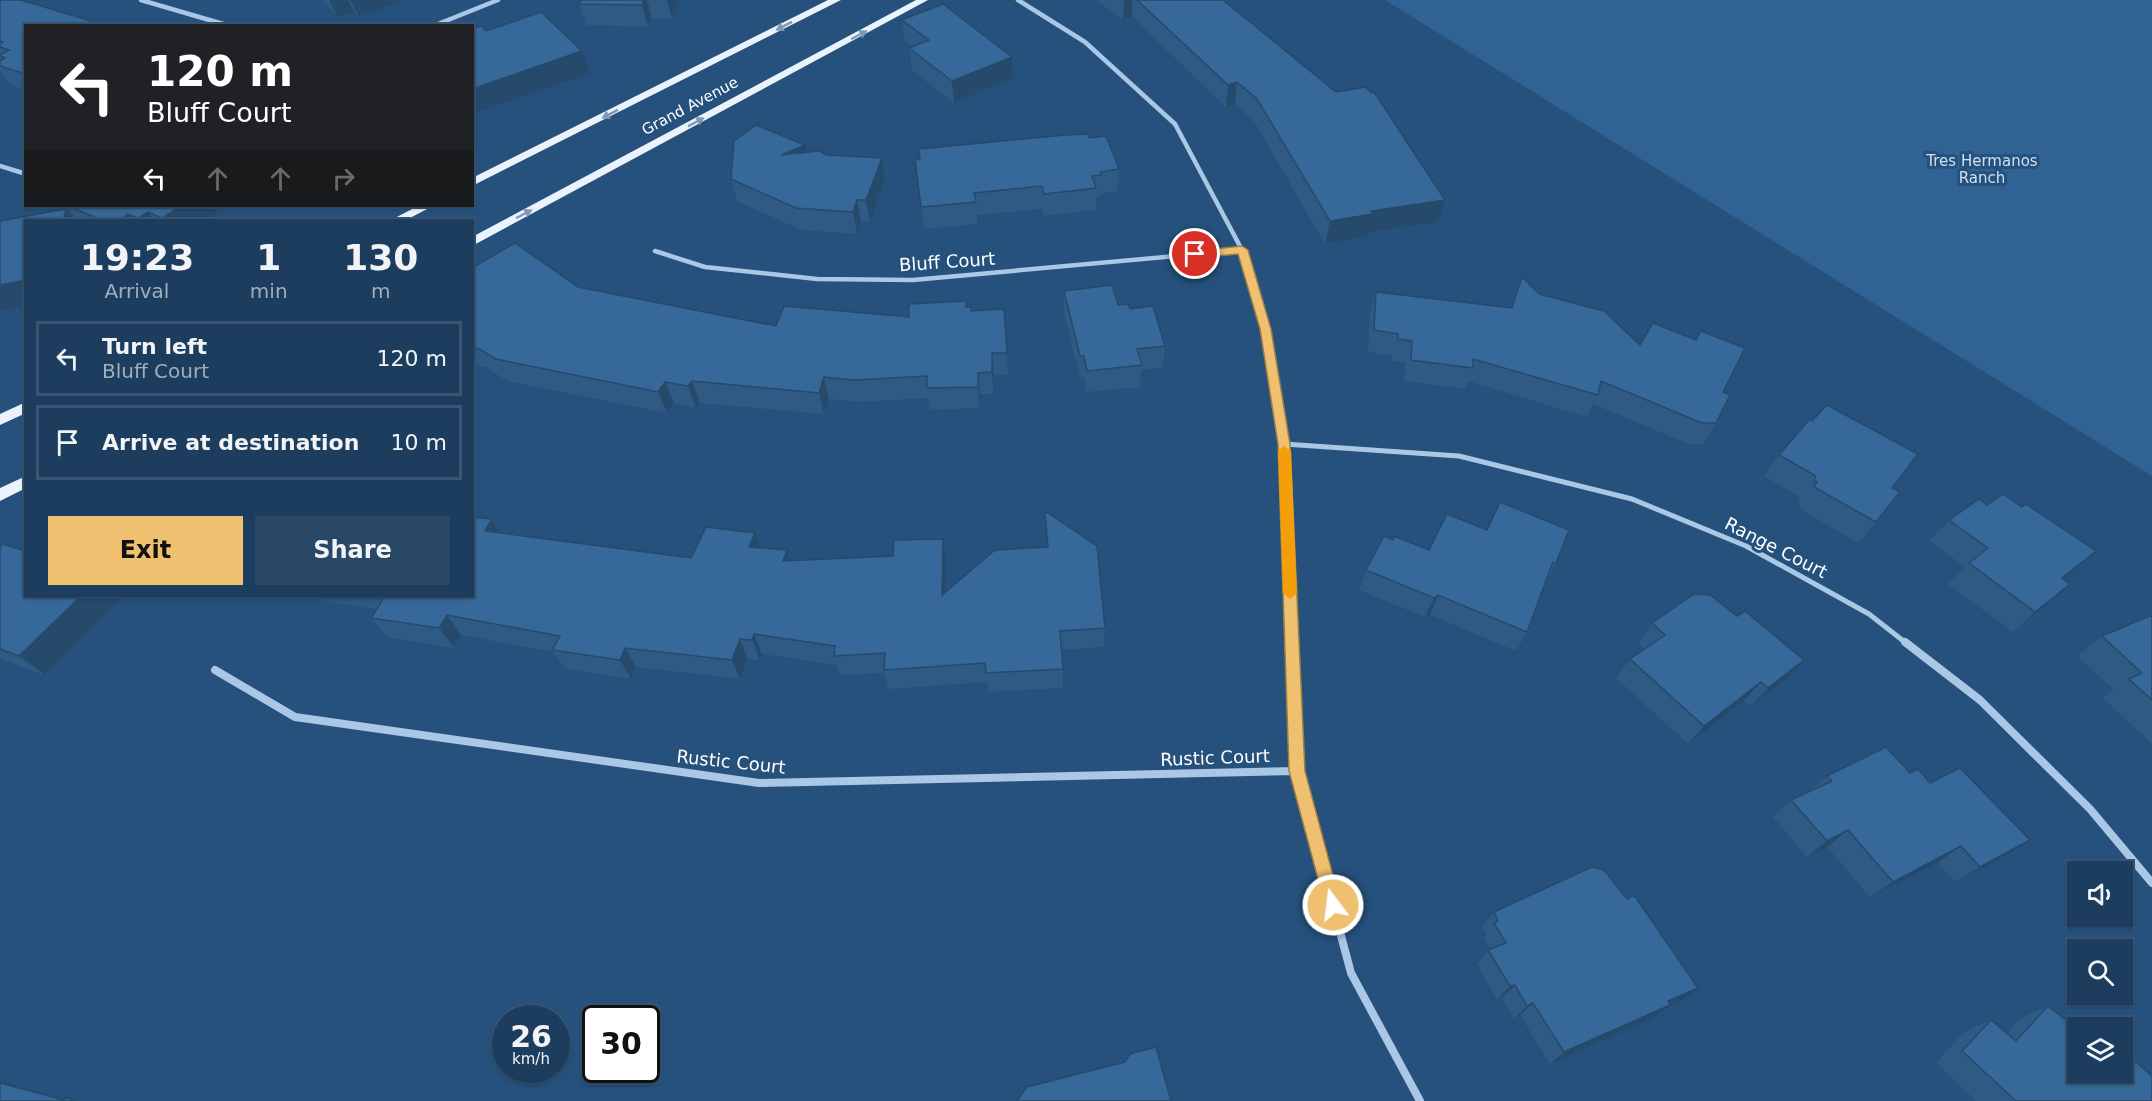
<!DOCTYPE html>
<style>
:root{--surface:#1c3d5d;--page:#294866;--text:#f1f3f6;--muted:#a0aebc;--line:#3a5672;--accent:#eec06f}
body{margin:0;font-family:"DejaVu Sans",sans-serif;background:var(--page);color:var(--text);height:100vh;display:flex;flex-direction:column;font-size:22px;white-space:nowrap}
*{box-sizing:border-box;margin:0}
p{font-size:20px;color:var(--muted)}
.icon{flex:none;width:33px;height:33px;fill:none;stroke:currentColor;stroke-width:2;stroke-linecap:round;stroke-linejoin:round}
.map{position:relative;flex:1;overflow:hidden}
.side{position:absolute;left:24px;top:219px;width:450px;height:378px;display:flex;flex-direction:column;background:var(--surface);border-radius:0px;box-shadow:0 2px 4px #0004,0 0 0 2px var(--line)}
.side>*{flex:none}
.top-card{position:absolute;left:24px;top:24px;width:450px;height:183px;border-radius:0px;box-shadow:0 2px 4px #0004,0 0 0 2px var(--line);background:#202124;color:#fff;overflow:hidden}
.fabs{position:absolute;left:2067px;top:861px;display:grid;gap:12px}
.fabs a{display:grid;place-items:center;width:66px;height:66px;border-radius:0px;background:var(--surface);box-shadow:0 2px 4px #0004,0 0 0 2px var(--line);font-size:30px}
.speed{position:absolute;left:492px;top:1005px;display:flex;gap:12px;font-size:30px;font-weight:700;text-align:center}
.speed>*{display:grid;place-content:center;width:78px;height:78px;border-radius:50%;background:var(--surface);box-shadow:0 2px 4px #0004,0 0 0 2px var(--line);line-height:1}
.speed small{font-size:15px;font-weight:400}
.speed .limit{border:3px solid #111;border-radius:9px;background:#fff;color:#111}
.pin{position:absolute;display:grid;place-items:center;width:51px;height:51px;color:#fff;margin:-26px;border:3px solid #fff;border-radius:50%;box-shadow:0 2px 6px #0007}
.me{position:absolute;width:66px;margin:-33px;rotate:345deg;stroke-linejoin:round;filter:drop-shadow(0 0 4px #0008)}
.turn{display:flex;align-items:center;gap:21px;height:126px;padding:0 24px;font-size:27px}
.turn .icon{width:78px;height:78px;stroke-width:2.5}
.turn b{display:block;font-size:42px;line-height:51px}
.lanes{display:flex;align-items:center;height:57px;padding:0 24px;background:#0003;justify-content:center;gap:30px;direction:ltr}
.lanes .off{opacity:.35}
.eta{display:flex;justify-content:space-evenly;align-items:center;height:102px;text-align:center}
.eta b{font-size:36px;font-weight:600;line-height:42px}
.button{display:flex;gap:12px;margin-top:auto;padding:12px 24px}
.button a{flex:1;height:69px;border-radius:0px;background:var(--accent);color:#111;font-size:24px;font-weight:600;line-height:69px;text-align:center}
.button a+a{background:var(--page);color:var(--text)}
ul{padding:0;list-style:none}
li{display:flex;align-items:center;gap:18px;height:75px;margin:0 12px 9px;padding:0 12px;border:3px solid var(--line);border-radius:0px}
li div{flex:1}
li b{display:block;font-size:22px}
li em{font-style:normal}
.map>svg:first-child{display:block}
</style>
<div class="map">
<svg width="2152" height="1101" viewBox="0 0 2152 1101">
<rect width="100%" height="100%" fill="#25517c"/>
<path fill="#306393" d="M 1385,0 L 2152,0 L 2152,476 Z"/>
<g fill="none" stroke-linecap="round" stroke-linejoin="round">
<path stroke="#aac8e5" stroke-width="4.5" d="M 141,0 L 230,26
M 1018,0 L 1085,42 L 1175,124 L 1242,250 L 1252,283
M 433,26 L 498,0
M 0,166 L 26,174
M 655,251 L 705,267 L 817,279 L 913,280 L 1242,250"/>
<path stroke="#aac8e5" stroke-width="5" d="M 1251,282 L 1265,329 L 1284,444 L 1292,643
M 1284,444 L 1459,456 L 1632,499 L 1746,546 L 1869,614 L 1906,643"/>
<path stroke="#aac8e5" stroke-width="8" d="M 1292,642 L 1297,771 L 1351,973 L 1420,1101
M 1905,642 L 1980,700 L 2090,809 L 2152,883
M 215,670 L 295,717 L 759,783 L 1297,771"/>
<path fill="#eaf2fc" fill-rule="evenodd" d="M 828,0 L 841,0 L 472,186 L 472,178 Z
M 916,0 L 928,0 L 472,246 L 472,237 Z
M 418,206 L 433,206 L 406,220 L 391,220 Z
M 26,402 L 26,413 L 0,425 L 0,414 Z
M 26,476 L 26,488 L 0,501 L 0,488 Z"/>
</g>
<path fill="#2e5a84" d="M 0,0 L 101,24 L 102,26 L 26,26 L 26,90 L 12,86 L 0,71 L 0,61 L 1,60 L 0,58 Z
M 322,0 L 405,0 L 359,17 L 355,13 L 338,17 Z
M 581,0 L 681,0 L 672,18 L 652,19 L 648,27 L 586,25 L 579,4 Z
M 1096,0 L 1223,0 L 1438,222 L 1369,232 L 1368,236 L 1325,244 L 1254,121 L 1235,104 L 1226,107 L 1132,17 L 1123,20 Z
M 902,20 L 1012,57 L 1013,78 L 954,103 L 912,70 L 909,48 L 912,47 L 905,41 Z
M 1089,138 L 1119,169 L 1118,191 L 1100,194 L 1100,197 L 1096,198 L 1096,210 L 1044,216 L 1042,209 L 977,215 L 978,224 L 924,229 L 915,159 L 920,160 Z
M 806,153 L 885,180 L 870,222 L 861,222 L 857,234 L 801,230 L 737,201 L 731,179 Z
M 65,206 L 213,206 L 218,213 L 207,220 L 77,220 Z
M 472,268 L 776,326 L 909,317 L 967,307 L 971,311 L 1004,309 L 1008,374 L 994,375 L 994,394 L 980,394 L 980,408 L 930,410 L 928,398 L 859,402 L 829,399 L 824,414 L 700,403 L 696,408 L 674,403 L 667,413 L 507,381 L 486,367 L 474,366 L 472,365 Z
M 1522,277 L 1539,294 L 1640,345 L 1723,392 L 1716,423 L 1703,444 L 1689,444 L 1593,404 L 1587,417 L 1468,381 L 1465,389 L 1404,381 L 1405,362 L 1391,361 L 1392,356 L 1368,352 L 1370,314 L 1376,292 L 1511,308 Z
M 1064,291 L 1130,309 L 1165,346 L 1163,368 L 1141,370 L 1140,387 L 1087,392 L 1084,377 L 1080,378 L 1064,313 Z
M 1779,455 L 1892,488 L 1876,522 L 1858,543 L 1798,508 L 1801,503 L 1798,501 L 1800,497 L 1764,476 Z
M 1987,505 L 2022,507 L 2072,572 L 2063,579 L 2070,584 L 2013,632 L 1948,584 L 1965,567 L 1929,541 L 1949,520 Z
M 1045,511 L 1105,628 L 1104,647 L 1062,650 L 1063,688 L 988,692 L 987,682 L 888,689 L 884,673 L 840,675 L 837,665 L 762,654 L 760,660 L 748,659 L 740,679 L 636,667 L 631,679 L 565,669 L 553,652 L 461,635 L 454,648 L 388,637 L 371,618 L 377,609 L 321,601 L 316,596 L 472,596 L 492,519 L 501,533 L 691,558 L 755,533 L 760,547 L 787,550 L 791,561 L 893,556 L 943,539 L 946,559 L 946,592 L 1047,547 Z
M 1447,514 L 1556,563 L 1545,584 L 1527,632 L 1516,651 L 1430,615 L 1425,617 L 1359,590 L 1366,570 L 1393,540 L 1429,550 Z
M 0,547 L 26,596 L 124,596 L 45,675 L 0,659 Z
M 2152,615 L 2152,744 L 2103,698 L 2114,690 L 2077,656 L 2102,636 Z
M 1737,616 L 1804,660 L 1787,679 L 1751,706 L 1744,701 L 1688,744 L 1616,678 L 1630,659 L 1645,649 L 1639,643 L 1652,623 Z
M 1910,773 L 1930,783 L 2005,856 L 1956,882 L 1937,863 L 1870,897 L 1827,847 L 1807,857 L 1773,817 L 1791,800 L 1810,791 L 1827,776 Z
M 1494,912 L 1680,1002 L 1668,1007 L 1653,1018 L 1550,1064 L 1520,1015 L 1514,1019 L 1502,998 L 1497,1000 L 1477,964 L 1490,949 L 1483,938 L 1486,934 L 1482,927 Z
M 2048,1006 L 2078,1072 L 2152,1101 L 1976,1101 L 1936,1063 L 1964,1032 L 1991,1020 L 2007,1033 L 2020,1018 Z"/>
<path fill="#264a6b" d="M 329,0 L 348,0 L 355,13 L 338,17 Z
M 350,0 L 405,0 L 359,17 Z
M 644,0 L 647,0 L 652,19 L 648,27 L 642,5 Z
M 667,0 L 681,0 L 672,18 Z
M 1124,0 L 1132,0 L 1132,17 L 1123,20 Z
M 582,51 L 590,73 L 472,114 L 472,89 Z
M 1012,57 L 1013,78 L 954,103 L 952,81 Z
M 1237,82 L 1235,104 L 1226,107 L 1228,85 Z
M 805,145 L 810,167 L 781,155 Z
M 882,158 L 885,180 L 870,222 L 866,200 Z
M 857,200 L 861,222 L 857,234 L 853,212 Z
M 1445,200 L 1438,222 L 1369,232 L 1368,236 L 1325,244 L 1330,221 L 1371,211 Z
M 181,206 L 213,206 L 218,213 L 207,220 L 164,220 L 162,218 Z
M 66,209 L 76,220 L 63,220 Z
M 148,212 L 154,220 L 139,220 L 138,218 Z
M 128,214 L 133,220 L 119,220 Z
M 26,280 L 26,306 L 0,311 L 0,285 Z
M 992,353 L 994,375 L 994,394 L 992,372 Z
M 978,373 L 980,394 L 980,408 L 978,387 Z
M 824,377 L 829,399 L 824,414 L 819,393 Z
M 692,381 L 700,403 L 696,408 L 688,386 Z
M 665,382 L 674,403 L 667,413 L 658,392 Z
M 492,519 L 505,540 L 485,531 Z
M 755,533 L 762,553 L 749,547 Z
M 943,539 L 946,559 L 945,615 L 942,595 Z
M 787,550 L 794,570 L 783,561 Z
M 2096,551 L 2072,572 L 2040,598 L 2062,578 Z
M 2070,584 L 2047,604 L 2013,632 L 2035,612 Z
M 1438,595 L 1430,615 L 1425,617 L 1434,598 Z
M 81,596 L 124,596 L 45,675 L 19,656 Z
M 447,615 L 461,635 L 454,648 L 439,628 Z
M 754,634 L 762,654 L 760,660 L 752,640 Z
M 740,639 L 748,659 L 740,679 L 732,660 Z
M 625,648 L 636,667 L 631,679 L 620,660 Z
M 1804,660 L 1787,679 L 1751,706 L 1768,688 Z
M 1761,682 L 1744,701 L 1688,744 L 1704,726 Z
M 1848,830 L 1827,847 L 1807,857 L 1827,841 Z
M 2030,840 L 2005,856 L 1956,882 L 1980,867 Z
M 1961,846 L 1937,863 L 1870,897 L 1893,882 Z
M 1515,985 L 1502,998 L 1497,1000 L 1510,986 Z
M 1698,988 L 1680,1002 L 1668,1007 L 1653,1018 L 1550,1064 L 1564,1052 L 1668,1001 Z
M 1533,1003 L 1520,1015 L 1514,1019 L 1527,1006 Z
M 0,1080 L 17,1086 L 15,1090 L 0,1085 Z"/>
<path fill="#366999" stroke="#264a6b" stroke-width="1.5" d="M 0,0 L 21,0 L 101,24 L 97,26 L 26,26 L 26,74 L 0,66 L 0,61 L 5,58 L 0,56 L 0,55 L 9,50 L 0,47 L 0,43 L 3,42 L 0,41 Z
M 581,0 L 644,0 L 642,5 L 579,4 Z
M 1137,0 L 1223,0 L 1336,92 L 1366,87 L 1371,93 L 1374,92 L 1445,200 L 1371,211 L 1373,214 L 1330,221 L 1257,99 L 1237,82 L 1228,85 Z
M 943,4 L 1012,57 L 952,81 L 909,48 L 929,40 L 902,20 Z
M 541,12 L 582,51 L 472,89 L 472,29 L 481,26 L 486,31 Z
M 756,125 L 805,145 L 781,155 L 819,151 L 827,155 L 882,158 L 866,200 L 857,200 L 853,212 L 796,208 L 731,179 L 734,141 Z
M 1088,134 L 1089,138 L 1106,136 L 1119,169 L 1100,172 L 1101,175 L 1092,176 L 1096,188 L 1044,194 L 1042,186 L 974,193 L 976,202 L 921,207 L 915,159 L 920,160 L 919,149 L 1065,135 Z
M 68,206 L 181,206 L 162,218 L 148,212 L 138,218 L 128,214 L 119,220 L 102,220 Z
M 66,209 L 63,220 L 26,220 L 26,280 L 0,285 L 0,221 Z
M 515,243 L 578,287 L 776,326 L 784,306 L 909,317 L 909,304 L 966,301 L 966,307 L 971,307 L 971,311 L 1004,309 L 1007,353 L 992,353 L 992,372 L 978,373 L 978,387 L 927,388 L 927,376 L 854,380 L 824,377 L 819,393 L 692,381 L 688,386 L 665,382 L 658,392 L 496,359 L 472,345 L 472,268 Z
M 1522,277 L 1539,294 L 1604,311 L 1640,345 L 1653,323 L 1696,340 L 1701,331 L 1745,348 L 1723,392 L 1730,395 L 1716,423 L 1702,423 L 1601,381 L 1598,395 L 1473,359 L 1473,368 L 1411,360 L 1412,341 L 1398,339 L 1398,334 L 1374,330 L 1376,292 L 1512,308 Z
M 1112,285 L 1118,305 L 1128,304 L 1130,309 L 1153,306 L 1165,346 L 1137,349 L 1142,365 L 1087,371 L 1084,356 L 1080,356 L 1064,291 Z
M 1827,405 L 1918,454 L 1892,488 L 1900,492 L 1876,522 L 1814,487 L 1817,482 L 1814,480 L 1816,476 L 1779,455 L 1810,419 L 1812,421 Z
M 2003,494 L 2022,507 L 2026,504 L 2096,551 L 2062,578 L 2070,584 L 2035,612 L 1969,563 L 1988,548 L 1949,520 L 1979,499 L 1987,505 Z
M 1500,502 L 1569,530 L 1556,563 L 1553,562 L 1527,632 L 1438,595 L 1434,598 L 1366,570 L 1384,536 L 1393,540 L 1394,536 L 1429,550 L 1447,514 L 1487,530 Z
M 1045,511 L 1097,546 L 1105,628 L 1060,631 L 1063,669 L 986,673 L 985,663 L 884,670 L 885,653 L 834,656 L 835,646 L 754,634 L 752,640 L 740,639 L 732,660 L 625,648 L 620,660 L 552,650 L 560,636 L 447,615 L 439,628 L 371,618 L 385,596 L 472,596 L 472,517 L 492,519 L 485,531 L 691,558 L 706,527 L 755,533 L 749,547 L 787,550 L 783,561 L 893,556 L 894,540 L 943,539 L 942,595 L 995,550 L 1048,547 Z
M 3,544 L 26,551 L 26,596 L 81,596 L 19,656 L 0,649 L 0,547 Z
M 1694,594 L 1710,595 L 1737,616 L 1745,611 L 1804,660 L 1768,688 L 1761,682 L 1704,726 L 1630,659 L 1665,635 L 1652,623 Z
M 2152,615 L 2152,700 L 2129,679 L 2142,673 L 2102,636 Z
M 1886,747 L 1910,773 L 1918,769 L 1930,783 L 1960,768 L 2030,840 L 1980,867 L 1961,846 L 1893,882 L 1848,830 L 1827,841 L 1791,800 L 1832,781 L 1827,776 Z
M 1592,867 L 1604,870 L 1627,899 L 1634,895 L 1698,988 L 1668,1001 L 1670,1005 L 1564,1052 L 1533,1003 L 1527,1006 L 1515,985 L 1510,986 L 1488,950 L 1506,943 L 1494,923 L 1498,921 L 1494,912 Z
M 2048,1006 L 2078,1030 L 2078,1072 L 2122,1072 L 2122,1050 L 2152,1076 L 2152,1101 L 2016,1101 L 1962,1051 L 1991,1020 L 2016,1041 Z
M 1156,1047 L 1171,1101 L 1017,1101 L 1027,1087 L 1125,1062 L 1130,1054 Z
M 0,1083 L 64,1100 L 65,1097 L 76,1101 L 0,1101 Z"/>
<defs><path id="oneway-solid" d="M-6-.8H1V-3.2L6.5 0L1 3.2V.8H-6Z" transform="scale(1.5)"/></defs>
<g fill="#7e99b6">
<use href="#oneway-solid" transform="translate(784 26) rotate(153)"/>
<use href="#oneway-solid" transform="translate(859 35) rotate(-28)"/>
<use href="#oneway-solid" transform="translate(610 114) rotate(153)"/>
<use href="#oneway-solid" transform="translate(696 122) rotate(-28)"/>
<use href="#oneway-solid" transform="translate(524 214) rotate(-28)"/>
</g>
<path fill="#eec06f" stroke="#9b7d48" stroke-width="1.5" d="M 1242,246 L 1248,250 L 1271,329 L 1290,444 L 1305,771 L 1341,905 L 1339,911 L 1333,914 L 1327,911 L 1325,905 L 1289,771 L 1278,444 L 1260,329 L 1238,254 L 1195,258 L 1190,254 L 1195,251 Z"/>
<path fill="#f59e0b" d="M 1284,446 L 1291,451 L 1297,593 L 1290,599 L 1283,593 L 1278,451 Z"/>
<g text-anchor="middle" stroke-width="6" stroke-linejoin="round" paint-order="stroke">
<g font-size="15" fill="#fff" stroke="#25517c">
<text transform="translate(690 106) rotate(-28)" y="5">Grand Avenue</text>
</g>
<g font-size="15" fill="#cce1f4" stroke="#25517c">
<text x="1982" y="166">Tres Hermanos<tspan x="1982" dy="17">Ranch</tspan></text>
</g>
<g font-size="18" fill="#fff" stroke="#25517c">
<text transform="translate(947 262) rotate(-4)" y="6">Bluff Court</text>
<text transform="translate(1776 548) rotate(27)" y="6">Range Court</text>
<text transform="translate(1215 758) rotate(-2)" y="6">Rustic Court</text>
<text transform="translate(731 762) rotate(6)" y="6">Rustic Court</text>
</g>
</g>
</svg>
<div class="fabs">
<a><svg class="icon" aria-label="sound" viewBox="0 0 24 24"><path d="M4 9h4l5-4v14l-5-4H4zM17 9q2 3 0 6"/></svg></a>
<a><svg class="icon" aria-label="search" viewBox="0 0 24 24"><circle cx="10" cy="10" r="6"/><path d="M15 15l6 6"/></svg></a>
<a><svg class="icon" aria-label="layers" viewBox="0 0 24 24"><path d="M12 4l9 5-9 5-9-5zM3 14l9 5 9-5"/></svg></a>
</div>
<div class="speed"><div>26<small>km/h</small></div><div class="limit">30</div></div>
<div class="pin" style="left:1195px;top:254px;background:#d93025"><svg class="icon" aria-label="arrive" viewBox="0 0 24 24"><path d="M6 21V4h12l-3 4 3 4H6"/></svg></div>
<svg class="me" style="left:1333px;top:905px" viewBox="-20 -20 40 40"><circle r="17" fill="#eec06f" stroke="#fff" stroke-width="3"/><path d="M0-11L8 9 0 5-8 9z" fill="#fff"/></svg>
<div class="top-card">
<div class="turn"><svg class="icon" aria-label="left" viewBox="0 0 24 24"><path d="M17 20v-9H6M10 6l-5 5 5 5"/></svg><div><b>120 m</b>Bluff Court</div></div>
<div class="lanes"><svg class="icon" aria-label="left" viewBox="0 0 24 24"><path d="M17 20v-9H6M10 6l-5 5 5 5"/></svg><svg class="icon off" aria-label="ahead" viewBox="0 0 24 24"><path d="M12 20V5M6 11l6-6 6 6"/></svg><svg class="icon off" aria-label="ahead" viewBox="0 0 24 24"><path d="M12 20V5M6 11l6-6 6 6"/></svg><svg class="icon off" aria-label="right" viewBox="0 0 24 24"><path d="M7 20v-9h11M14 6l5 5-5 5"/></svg></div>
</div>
<section class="side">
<div class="eta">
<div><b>19:23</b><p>Arrival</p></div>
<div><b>1</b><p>min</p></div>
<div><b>130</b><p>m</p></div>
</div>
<ul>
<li><svg class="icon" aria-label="left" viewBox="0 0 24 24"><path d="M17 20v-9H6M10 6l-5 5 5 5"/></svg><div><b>Turn left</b><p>Bluff Court</p></div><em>120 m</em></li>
<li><svg class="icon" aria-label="arrive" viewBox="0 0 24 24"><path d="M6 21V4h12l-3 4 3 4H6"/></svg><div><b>Arrive at destination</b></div><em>10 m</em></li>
</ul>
<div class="button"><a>Exit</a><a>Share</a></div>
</section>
</div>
